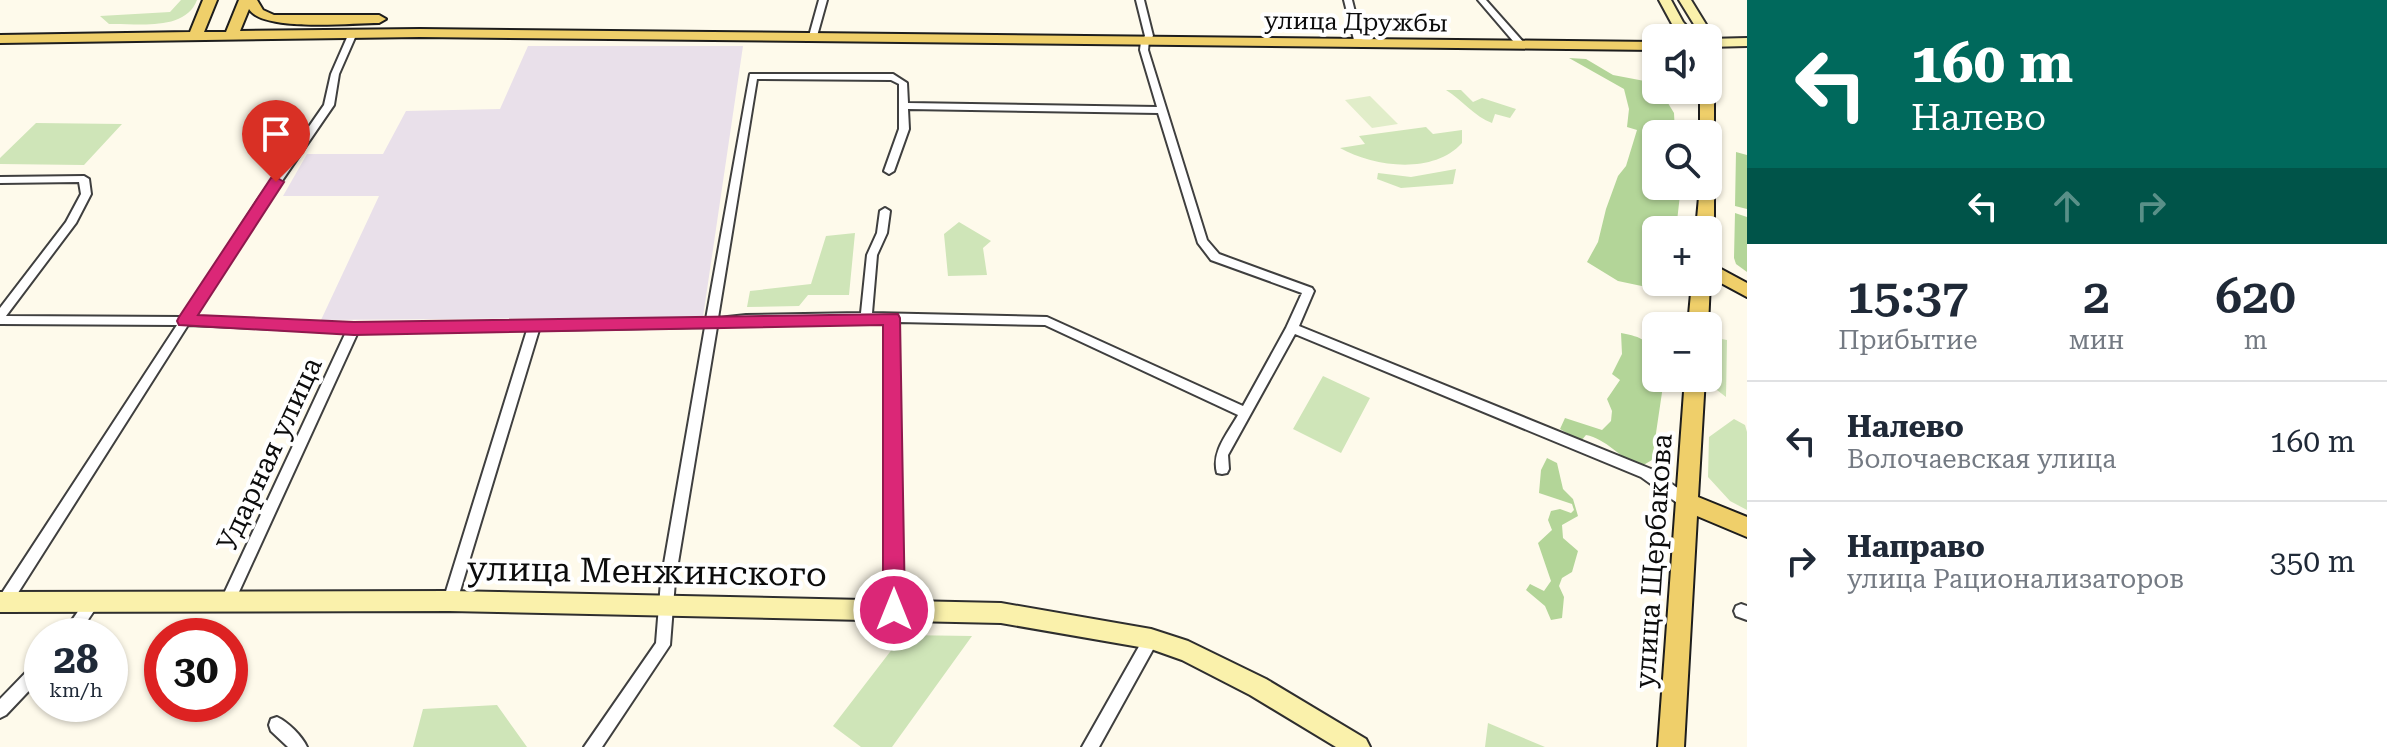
<!DOCTYPE html>
<html lang="ru">
<meta charset="utf-8">
<style>
:root{--surface:#fff;--page:#f6f6f7;--text:#1f2937;--muted:#747a83;--line:#e0e1e3}
body{margin:0;font-family:"Roboto Serif",serif;background:var(--page);color:var(--text);height:100vh;display:flex;flex-direction:column;font-size:30px;white-space:nowrap}
*{box-sizing:border-box;margin:0}
p{font-size:26px;color:var(--muted)}
.icon{flex:none;width:44px;height:44px;fill:none;stroke:currentColor;stroke-width:2;stroke-linecap:round;stroke-linejoin:round}
.map{position:relative;flex:1;overflow:hidden}
.details{display:flex;flex-direction:column;background:var(--surface);width:640px}
.details>*{flex:none}
.banner{background:#00695c;color:#fff;overflow:hidden}
.fabs{position:absolute;left:1642px;top:24px;display:grid;gap:16px}
.fabs a{display:grid;place-items:center;width:80px;height:80px;border-radius:12px;background:var(--surface);box-shadow:0 2px 6px #0004;font-size:40px}
.speed{position:absolute;left:24px;top:618px;display:flex;gap:16px;font-size:40px;font-weight:700;text-align:center}
.speed>*{display:grid;place-content:center;width:104px;height:104px;border-radius:50%;background:var(--surface);box-shadow:0 2px 6px #0004;line-height:1}
.speed small{font-size:20px;font-weight:400}
.speed .limit{border:12px solid #d22;background:#fff;color:#111}
.pin{position:absolute;display:grid;place-items:center;width:68px;height:68px;color:#fff;margin:-82px -34px;border-radius:50% 50% 50% 0;rotate:-45deg;box-shadow:0 0 8px #0007}
.pin .icon{rotate:45deg}
.me{position:absolute;width:88px;margin:-44px;rotate:0deg;stroke-linejoin:round;filter:drop-shadow(0 0 6px #0008)}
.turn{display:flex;align-items:center;gap:28px;height:168px;padding:0 32px;font-size:36px}
.turn .icon{width:104px;height:104px;stroke-width:2.5}
.turn b{display:block;font-size:56px;line-height:68px}
.lanes{display:flex;align-items:center;height:76px;padding:0 32px;background:#0003;justify-content:center;gap:40px;direction:ltr}
.lanes .off{opacity:.35}
.eta{display:flex;justify-content:space-evenly;align-items:center;height:136px;text-align:center}
.eta b{font-size:48px;font-weight:600;line-height:56px}
ul{padding:0;list-style:none}
li{display:flex;align-items:center;gap:24px;height:120px;padding:0 32px;border-top:2px solid var(--line)}
li div{flex:1}
li b{display:block;font-size:30px}
li em{font-style:normal}
main{display:flex;flex:1;min-height:0}
.map>svg:first-child{display:block}
</style>
<main>
<div class="map">
<svg width="1747" height="747" viewBox="0 0 1747 747">
<rect width="100%" height="100%" fill="#fefaeb"/>
<path fill="#e9e0ea" d="M 528,46 L 743,46 L 703,317 L 321,320 L 379,196 L 283,196 L 307,154 L 383,154 L 406,111 L 500,109 Z"/>
<path fill="#cfe5b8" d="M 181,0 L 197,0 C 185,32 137,23 109,24 L 100,16 L 170,12 Z
M 1446,90 L 1461,90 L 1473,102 L 1482,98 L 1516,109 L 1510,118 L 1495,114 L 1492,123 C 1475,117 1462,100 1446,90 Z
M 36,123 L 122,124 L 84,165 L 0,164 L 0,158 Z
M 1426,127 L 1433,134 L 1462,130 L 1462,143 C 1433,175 1374,167 1340,148 L 1365,144 L 1359,136 Z
M 1456,169 L 1453,184 L 1401,188 L 1377,179 L 1378,173 L 1411,177 Z
M 959,222 L 991,241 L 983,248 L 987,275 L 948,276 L 944,234 Z
M 855,233 L 849,295 L 808,295 L 799,306 L 747,307 L 750,291 L 811,284 L 826,236 Z
M 1716,338 L 1727,340 L 1726,397 L 1713,387 Z
M 1323,376 L 1370,398 L 1341,453 L 1293,429 Z
M 1734,419 L 1745,425 L 1747,432 L 1747,510 L 1730,501 L 1708,477 L 1709,437 Z
M 903,635 L 972,636 L 892,747 L 861,747 L 833,726 Z
M 497,705 L 527,747 L 413,747 L 423,709 Z
M 1488,723 L 1545,747 L 1485,747 Z"/>
<path fill="#b3d598" d="M 1569,58 L 1586,59 L 1613,75 L 1655,83 L 1656,90 L 1660,90 L 1674,113 L 1675,134 L 1656,134 L 1656,186 L 1681,186 L 1676,230 L 1656,230 L 1656,282 L 1671,282 L 1670,292 L 1618,281 L 1587,262 L 1598,242 L 1606,209 L 1618,176 L 1626,166 L 1637,130 L 1627,127 L 1629,109 L 1624,89 Z
M 1736,152 L 1747,155 L 1747,209 L 1735,206 Z
M 1735,213 L 1747,217 L 1747,272 L 1736,264 L 1734,258 Z
M 1621,333 C 1642,337 1651,340 1654,363 L 1643,367 L 1656,378 L 1664,379 L 1652,460 L 1640,467 C 1622,459 1605,438 1586,435 L 1581,441 L 1560,429 L 1565,418 L 1602,430 L 1611,421 L 1612,411 L 1607,399 L 1620,380 L 1612,374 L 1622,354 Z
M 1547,458 L 1557,463 L 1563,489 L 1573,499 L 1578,516 L 1562,525 L 1563,538 L 1578,551 L 1572,572 L 1562,578 L 1559,586 L 1564,597 L 1562,618 L 1551,620 L 1545,606 L 1526,590 L 1530,584 L 1544,591 L 1551,581 L 1538,543 L 1552,530 L 1548,520 L 1551,511 L 1560,509 L 1571,513 L 1574,510 L 1572,504 L 1539,493 L 1541,470 Z"/>
<path fill="#e1edc9" d="M 1370,96 L 1398,124 L 1372,128 L 1345,100 Z"/>
<g fill="none" stroke-linecap="round" stroke-linejoin="round">
<g stroke="#3f3f3f" stroke-width="4">
<path id="street" d="M 819,0 L 827,0 L 817,36 L 813,39 L 809,36 Z
M 1136,0 L 1144,0 L 1153,36 L 1149,41 L 1148,50 L 1207,240 L 1219,254 L 1312,288 L 1314,291 L 1299,326 L 1651,469 L 1690,497 L 1692,501 L 1690,505 L 1685,507 L 1680,505 L 1641,477 L 1295,334 L 1228,455 L 1229,469 L 1227,473 L 1222,474 L 1217,473 C 1211,452 1228,433 1238,415 L 1045,325 L 898,322 L 901,610 L 899,615 L 894,617 L 889,615 L 887,610 L 886,322 L 746,323 L 717,327 L 675,581 L 670,645 L 602,747 L 584,747 L 656,643 L 661,581 L 705,327 L 539,330 L 457,601 L 455,606 L 450,608 L 445,606 L 443,601 L 527,330 L 358,332 L 233,605 L 228,607 L 223,605 L 221,600 L 346,332 L 188,325 L 9,607 L 4,609 L 0,607 L 0,596 L 177,325 L 0,324 L 0,308 L 66,222 L 81,194 L 79,182 L 0,183 L 0,177 L 84,176 L 89,179 L 91,194 L 76,223 L 6,316 L 182,317 L 256,203 L 324,105 L 331,74 L 349,33 L 353,30 L 357,33 L 339,74 L 334,105 L 264,207 L 194,317 L 354,324 L 706,319 L 750,74 L 893,74 L 907,83 L 908,103 L 1157,107 L 1140,50 L 1141,41 L 1145,36 ZM 757,79 L 891,80 L 899,84 L 899,129 L 884,171 L 889,174 L 894,171 L 909,129 L 908,109 L 1158,113 L 1198,243 L 1211,260 L 1302,293 L 1286,328 L 1243,406 L 1047,317 L 872,313 L 877,255 L 887,233 L 890,211 L 885,208 L 880,211 L 877,233 L 867,255 L 861,313 L 746,315 L 718,318 Z
M 1344,0 L 1352,0 L 1363,44 L 1362,46 L 1355,44 Z
M 1478,0 L 1486,0 L 1525,44 L 1525,48 L 1519,48 Z
M 93,595 L 98,597 L 100,602 L 77,636 L 61,636 L 88,597 Z
M 1741,604 L 1747,606 L 1747,620 L 1736,616 L 1734,611 L 1736,606 Z
M 1151,632 L 1156,634 L 1158,639 L 1156,644 L 1099,747 L 1082,747 L 1146,634 Z
M 42,659 L 42,677 L 6,715 L 0,718 L 0,699 L 37,661 Z
M 277,717 C 288,722 302,736 307,747 L 288,747 L 271,731 L 269,725 L 271,719 Z"/>
</g>
<g stroke="#2e2e2e" stroke-width="4">
<path id="secondary" d="M 1659,0 L 1671,0 L 1683,22 L 1693,33 L 1695,26 L 1679,0 L 1691,0 L 1707,26 L 1704,38 L 1684,38 L 1672,24 Z
M 1747,38 L 1747,46 L 1708,47 L 1708,39 Z
M 450,591 L 1001,603 L 1151,629 L 1188,641 L 1266,679 L 1366,739 L 1370,747 L 1336,747 L 1250,695 L 1182,660 L 1151,649 L 1001,623 L 450,611 L 0,612 L 0,592 Z"/>
</g>
<g stroke="#1d1d1d" stroke-width="4">
<path id="primary" d="M 203,0 L 217,0 L 204,32 L 226,32 L 239,0 L 257,0 L 263,10 L 274,15 L 379,15 L 386,19 L 379,23 C 351,23 263,32 249,9 L 240,31 L 420,29 L 1656,42 L 1656,50 L 420,37 L 0,43 L 0,35 L 190,32 Z
M 1708,86 L 1714,90 L 1714,230 L 1708,235 L 1708,230 L 1696,230 L 1700,186 L 1708,186 L 1708,134 L 1700,134 L 1700,90 L 1708,90 Z
M 1708,262 L 1747,283 L 1747,297 L 1708,276 Z
M 1708,278 L 1710,282 L 1708,326 L 1688,326 L 1692,282 L 1708,282 Z
M 1685,378 L 1705,378 L 1698,497 L 1747,517 L 1747,537 L 1697,516 L 1684,747 L 1658,747 Z"/>
</g>
<use href="#street" fill="#fff" fill-rule="evenodd"/>
<use href="#secondary" fill="#faf1ab" fill-rule="evenodd"/>
<use href="#primary" fill="#efcf6a" fill-rule="evenodd"/>
</g>
<path fill="#db2777" stroke="#8e194d" stroke-width="2" d="M 276,177 L 284,182 L 198,315 L 354,322 L 898,314 L 900,318 L 905,610 L 902,617 L 894,620 L 886,617 L 883,610 L 883,325 L 354,335 L 179,325 L 177,321 L 179,317 L 271,178 Z"/>
<g text-anchor="middle" stroke-width="8" stroke-linejoin="round" paint-order="stroke">
<g font-size="24" fill="#0c0c0c" stroke="#fff">
<text transform="translate(1356 22) rotate(1)" y="8">улица Дружбы</text>
</g>
<g font-size="28" fill="#0c0c0c" stroke="#fff">
<text transform="translate(269 454) rotate(-65)" y="10">Ударная улица</text>
<text transform="translate(1653 561) rotate(-86)" y="10">улица Щербакова</text>
</g>
<g font-size="34" fill="#0c0c0c" stroke="#fff">
<text transform="translate(647 571) rotate(1)" y="12">улица Менжинского</text>
</g>
</g>
</svg>
<div class="fabs">
<a><svg class="icon" aria-label="sound" viewBox="0 0 24 24"><path d="M4 9h4l5-4v14l-5-4H4zM17 9q2 3 0 6"/></svg></a>
<a><svg class="icon" aria-label="search" viewBox="0 0 24 24"><circle cx="10" cy="10" r="6"/><path d="M15 15l6 6"/></svg></a>
<a>+</a>
<a>−</a>
</div>
<div class="speed"><div>28<small>km/h</small></div><div class="limit">30</div></div>
<div class="pin" style="left:276px;top:182px;background:#d93025"><svg class="icon" aria-label="arrive" viewBox="0 0 24 24"><path d="M6 21V4h12l-3 4 3 4H6"/></svg></div>
<svg class="me" style="left:894px;top:610px" viewBox="-20 -20 40 40"><circle r="17" fill="#db2777" stroke="#fff" stroke-width="3"/><path d="M0-11L8 9 0 5-8 9z" fill="#fff"/></svg>
</div>
<section class="details">
<div class="banner">
<div class="turn"><svg class="icon" aria-label="left" viewBox="0 0 24 24"><path d="M17 20v-9H6M10 6l-5 5 5 5"/></svg><div><b>160 m</b>Налево</div></div>
<div class="lanes"><svg class="icon" aria-label="left" viewBox="0 0 24 24"><path d="M17 20v-9H6M10 6l-5 5 5 5"/></svg><svg class="icon off" aria-label="ahead" viewBox="0 0 24 24"><path d="M12 20V5M6 11l6-6 6 6"/></svg><svg class="icon off" aria-label="right" viewBox="0 0 24 24"><path d="M7 20v-9h11M14 6l5 5-5 5"/></svg></div>
</div>
<div class="eta">
<div><b>15:37</b><p>Прибытие</p></div>
<div><b>2</b><p>мин</p></div>
<div><b>620</b><p>m</p></div>
</div>
<ul>
<li><svg class="icon" aria-label="left" viewBox="0 0 24 24"><path d="M17 20v-9H6M10 6l-5 5 5 5"/></svg><div><b>Налево</b><p>Волочаевская улица</p></div><em>160 m</em></li>
<li><svg class="icon" aria-label="right" viewBox="0 0 24 24"><path d="M7 20v-9h11M14 6l5 5-5 5"/></svg><div><b>Направо</b><p>улица Рационализаторов</p></div><em>350 m</em></li>
</ul>
</section>
</main>
